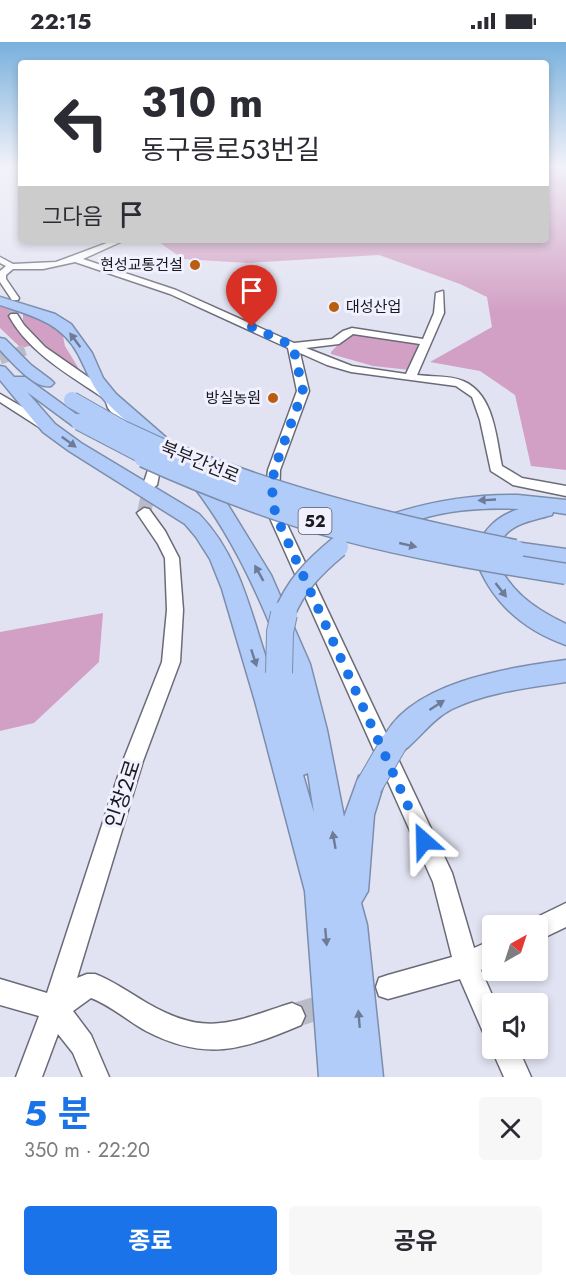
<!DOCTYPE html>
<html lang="ko">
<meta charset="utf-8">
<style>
:root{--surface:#fff;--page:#f7f7f7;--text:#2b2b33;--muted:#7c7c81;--accent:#1a73e8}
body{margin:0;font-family:Jost,"Noto Sans KR",sans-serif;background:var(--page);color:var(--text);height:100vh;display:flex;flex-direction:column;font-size:22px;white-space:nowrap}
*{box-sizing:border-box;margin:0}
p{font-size:20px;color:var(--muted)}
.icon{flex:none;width:33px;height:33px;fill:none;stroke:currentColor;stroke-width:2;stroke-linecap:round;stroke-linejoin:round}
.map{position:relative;height:1035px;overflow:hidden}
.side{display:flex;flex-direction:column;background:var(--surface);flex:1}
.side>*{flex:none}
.banner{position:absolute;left:18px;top:18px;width:531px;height:183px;border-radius:6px;box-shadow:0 3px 9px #0003;background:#fff;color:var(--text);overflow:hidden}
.needle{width:39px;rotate:39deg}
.tools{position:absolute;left:482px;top:873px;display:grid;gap:12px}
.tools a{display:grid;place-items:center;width:66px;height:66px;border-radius:6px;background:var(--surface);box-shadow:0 3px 9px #0003;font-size:30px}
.pin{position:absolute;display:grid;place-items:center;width:51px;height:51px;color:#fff;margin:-62px -26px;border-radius:50% 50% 50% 0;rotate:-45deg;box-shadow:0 0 6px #0007}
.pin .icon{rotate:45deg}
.me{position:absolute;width:66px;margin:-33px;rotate:335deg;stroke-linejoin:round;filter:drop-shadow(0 0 4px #0008)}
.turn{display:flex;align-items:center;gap:21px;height:126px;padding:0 24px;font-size:27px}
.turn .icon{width:78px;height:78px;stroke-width:2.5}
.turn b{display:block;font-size:42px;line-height:51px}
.then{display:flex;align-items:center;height:57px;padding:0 24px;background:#0003;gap:12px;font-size:22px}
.round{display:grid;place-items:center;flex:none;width:63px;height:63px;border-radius:6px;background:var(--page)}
.head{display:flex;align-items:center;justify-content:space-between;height:102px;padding:0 24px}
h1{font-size:36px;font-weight:700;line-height:45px;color:var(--accent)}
.action{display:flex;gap:12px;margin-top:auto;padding:12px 24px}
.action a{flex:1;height:69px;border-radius:6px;background:var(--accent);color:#fff;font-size:24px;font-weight:700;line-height:69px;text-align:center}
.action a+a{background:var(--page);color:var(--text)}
.status{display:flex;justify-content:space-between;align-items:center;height:42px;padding:0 30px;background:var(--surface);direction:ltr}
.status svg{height:16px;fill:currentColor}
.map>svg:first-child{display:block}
</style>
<div class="status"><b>22:15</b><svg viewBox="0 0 49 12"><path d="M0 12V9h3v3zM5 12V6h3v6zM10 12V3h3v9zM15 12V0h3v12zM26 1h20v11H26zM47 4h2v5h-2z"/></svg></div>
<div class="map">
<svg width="566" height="1035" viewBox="0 0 566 1035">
<rect width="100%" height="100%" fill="#e2e3f2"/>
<path fill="#d2a0c4" d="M 546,125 L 566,125 L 566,428 L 531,424 L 515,353 L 480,329 L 430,320 L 492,285 L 487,255 L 460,242 L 379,213 L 247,221 L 183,217 L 156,198 L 546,198 Z
M 0,262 L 11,266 L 9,274 L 11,279 L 34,303 L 21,306 L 0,286 Z
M 23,270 L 37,274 L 62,289 L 65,304 L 82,332 L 79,333 L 28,288 L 23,279 Z
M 352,292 L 423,302 L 410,328 L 373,324 L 331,312 L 331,310 L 347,293 Z
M 103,571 L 99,620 L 34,681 L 0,689 L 0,590 Z"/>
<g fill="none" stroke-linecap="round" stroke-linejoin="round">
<path stroke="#babbc8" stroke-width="9" stroke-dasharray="9 4.5" stroke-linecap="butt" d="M 14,274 L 15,256"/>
<path stroke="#babbc8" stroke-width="11" stroke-dasharray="11 5" stroke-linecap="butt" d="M 0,317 L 25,308"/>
<path stroke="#babbc8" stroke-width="14" stroke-dasharray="14 8" stroke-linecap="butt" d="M 144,471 L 150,443"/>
<path stroke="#babbc8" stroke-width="24" stroke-dasharray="24 12" stroke-linecap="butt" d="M 292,974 L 332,962"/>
<g stroke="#6b6b78" stroke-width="3">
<path id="minor" d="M 115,198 L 125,198 L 83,217 L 176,248 L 294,301 L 332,297 L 343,289 L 352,286 L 423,297 L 434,271 L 436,251 L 443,249 L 444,271 L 417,333 C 430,335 450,333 463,339 C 494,352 496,395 502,424 L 522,436 L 566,444 L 566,454 L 513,443 L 491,429 L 480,378 L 472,355 L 456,344 L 351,330 L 327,323 L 300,311 L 309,349 L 280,428 L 279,456 L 283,474 L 452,831 L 474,906 L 492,898 L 492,923 L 481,928 L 496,962 L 492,962 L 492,994 L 483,990 L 460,937 L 388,957 L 379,954 L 376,945 L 379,936 L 388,933 L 452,915 L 433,840 L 269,474 L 265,456 L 268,428 L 297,349 L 288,306 L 170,252 L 75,220 L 43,227 L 13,227 L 6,233 L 6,237 L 19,256 L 18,258 L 12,258 L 0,240 L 0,229 L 6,224 L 0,221 L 0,215 L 13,222 L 56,220 ZM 353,292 L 420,302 L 406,332 L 352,324 L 306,306 L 339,302 Z
M 11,272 L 17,272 L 24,283 L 45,305 L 114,353 L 120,365 L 141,393 L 139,396 L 131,396 L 108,366 L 105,357 C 71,334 29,311 9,274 Z
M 0,352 L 50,381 L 52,384 L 50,387 L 42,387 L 0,360 Z
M 150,407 L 156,411 L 160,428 L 157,443 L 150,448 L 143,443 L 148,428 L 144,411 Z
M 144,466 L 149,467 L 165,489 L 179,516 L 183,568 L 180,620 L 143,719 L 77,936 L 87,932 L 95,932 C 113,939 130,951 147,961 C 207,996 232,980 292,961 L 301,965 L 305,974 L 301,983 C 242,1008 206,1020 146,989 C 128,979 110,963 91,956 L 73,969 L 91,993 L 109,1035 L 83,1035 L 73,1011 L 58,992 L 42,1035 L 16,1035 L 39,974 L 0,963 L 0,937 L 47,951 L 123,719 L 162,620 L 167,568 L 165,516 L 158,502 L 137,471 Z
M 566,861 L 566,885 L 537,899 L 537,884 L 527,884 L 529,879 Z
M 492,1003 L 492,1006 L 518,1006 L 531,1035 L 504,1035 L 491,1006 Z"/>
</g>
<g stroke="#7c8dac" stroke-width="3">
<path id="highway" d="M 0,255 L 55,272 L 71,282 L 92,311 L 103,336 L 116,352 L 185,412 L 228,463 L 271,533 L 310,622 L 327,688 L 344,775 L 359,734 L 369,730 L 379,734 L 383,744 L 374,773 L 368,849 L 361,861 L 367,883 L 383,1035 L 319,1035 L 305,849 L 255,659 L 222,547 L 210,517 L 196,495 L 185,482 L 69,409 L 43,390 L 0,338 L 0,324 L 5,325 L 14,335 L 25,335 L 87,380 L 85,384 L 73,384 L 27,350 L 55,382 L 81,401 L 199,472 C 240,514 251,572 269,625 L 279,620 L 286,622 C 258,550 226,478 173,420 C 152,398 126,381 105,359 C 92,345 87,329 78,312 C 61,280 32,274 0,263 ZM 308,731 L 314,771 L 303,733 Z
M 0,296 L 5,297 L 31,323 L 51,338 L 54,341 L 51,344 C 35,348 11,319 0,308 Z
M 518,453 L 566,458 L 566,472 L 553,470 L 552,473 C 524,481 506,481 494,512 C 507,548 533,566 566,582 L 566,603 C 521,587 489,558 474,512 C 483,488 495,475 519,467 C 482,465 443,468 408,481 C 396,485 384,493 372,489 L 369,484 L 372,479 C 420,461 467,452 518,453 Z
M 515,500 L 566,507 L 566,523 L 508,514 L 505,508 L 508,502 Z
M 566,618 L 566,640 C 528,646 487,650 452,667 C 428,679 414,706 394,714 L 384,711 L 381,701 C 406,640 508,626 566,618 Z"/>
</g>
<use href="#minor" fill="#fff" fill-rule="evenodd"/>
<use href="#highway" fill="#b1ccf8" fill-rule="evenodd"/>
<g stroke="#7c8dac" stroke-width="18" stroke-linecap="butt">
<path id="highway-bridge-far2" d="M 72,358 L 123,387 L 186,416
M 79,380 L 148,416"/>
</g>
<g stroke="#7c8dac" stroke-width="23" stroke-linecap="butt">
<path id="highway-bridge-far1" d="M 144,415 C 210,445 277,470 346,489 C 418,508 492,520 566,532
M 182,415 C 290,458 401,485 515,508
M 284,573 C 295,544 314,525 338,505"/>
</g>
<g stroke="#7c8dac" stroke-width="28" stroke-linecap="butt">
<path id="highway-bridge" d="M 279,631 L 280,590 L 284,572
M 369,744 L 394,701"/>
</g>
<use href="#highway-bridge-far2" stroke="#b1ccf8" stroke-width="16"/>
<use href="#highway-bridge-far1" stroke="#b1ccf8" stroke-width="20"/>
<use href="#highway-bridge" stroke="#b1ccf8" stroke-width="26"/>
</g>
<defs><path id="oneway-solid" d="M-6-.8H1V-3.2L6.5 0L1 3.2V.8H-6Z" transform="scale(1.5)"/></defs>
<g fill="#6d7b96">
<use href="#oneway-solid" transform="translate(75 298) rotate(-127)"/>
<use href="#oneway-solid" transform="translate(69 400) rotate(36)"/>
<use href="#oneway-solid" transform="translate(487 458) rotate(177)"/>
<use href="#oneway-solid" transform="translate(408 503) rotate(13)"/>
<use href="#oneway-solid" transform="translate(259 531) rotate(-119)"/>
<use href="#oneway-solid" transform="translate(501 548) rotate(52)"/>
<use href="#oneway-solid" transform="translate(254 616) rotate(72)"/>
<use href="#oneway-solid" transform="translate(437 663) rotate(-33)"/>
<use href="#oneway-solid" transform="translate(334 798) rotate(-100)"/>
<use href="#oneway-solid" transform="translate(326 895) rotate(85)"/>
<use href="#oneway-solid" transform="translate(359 977) rotate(-95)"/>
</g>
<linearGradient id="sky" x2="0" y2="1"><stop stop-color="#78b0dd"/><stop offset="0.46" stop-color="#f2f2f9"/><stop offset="1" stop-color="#f2f2f9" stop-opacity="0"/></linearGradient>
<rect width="566" height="270" fill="url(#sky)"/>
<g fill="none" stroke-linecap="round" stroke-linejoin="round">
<path stroke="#1a73e8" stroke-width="10" stroke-dasharray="0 18" d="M 252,285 L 293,304 L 303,349 L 274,428 L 272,456 L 276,474 L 424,799"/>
</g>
<g fill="#bb5d0f" stroke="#f0f0ff" stroke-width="2">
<circle cx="195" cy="223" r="6"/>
<circle cx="334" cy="265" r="6"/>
<circle cx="273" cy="356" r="6"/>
</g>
<g text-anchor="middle" stroke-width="6" stroke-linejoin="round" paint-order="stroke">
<g font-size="15" fill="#19191e" stroke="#f0f0ff" text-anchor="end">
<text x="183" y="228">현성교통건설</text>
<text x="346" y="270" text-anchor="start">대성산업</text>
<text x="261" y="361">방실농원</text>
</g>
<rect fill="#f0f0ff" stroke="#5a5a62" stroke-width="1.5" x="298.5" y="466" width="33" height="26" rx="4.5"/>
<g font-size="16" font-weight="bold" fill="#19191e">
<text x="315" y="485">52</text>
</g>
<g font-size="18" fill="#19191e" stroke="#f0f0ff">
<text transform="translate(200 420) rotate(22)" y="6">북부간선로</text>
</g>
<g font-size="21" fill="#19191e" stroke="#f0f0ff">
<text transform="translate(123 752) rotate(-72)" y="7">인창2로</text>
</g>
</g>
</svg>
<div class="tools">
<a><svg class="needle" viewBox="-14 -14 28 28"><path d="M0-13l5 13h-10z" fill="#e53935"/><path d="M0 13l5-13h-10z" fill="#7c7c81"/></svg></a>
<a><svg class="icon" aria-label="sound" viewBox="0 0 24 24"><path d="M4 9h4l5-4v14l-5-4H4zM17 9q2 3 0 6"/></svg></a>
</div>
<div class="pin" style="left:252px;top:285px;background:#d93025"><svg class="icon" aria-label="arrive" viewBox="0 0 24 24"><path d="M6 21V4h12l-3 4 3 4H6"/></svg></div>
<svg class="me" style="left:424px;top:799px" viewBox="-20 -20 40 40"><path d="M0-17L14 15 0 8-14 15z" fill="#1a73e8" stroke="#fff" stroke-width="4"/></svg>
<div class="banner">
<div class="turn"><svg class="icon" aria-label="left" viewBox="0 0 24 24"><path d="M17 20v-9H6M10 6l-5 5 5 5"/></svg><div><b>310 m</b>동구릉로53번길</div></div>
<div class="then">그다음<svg class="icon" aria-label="arrive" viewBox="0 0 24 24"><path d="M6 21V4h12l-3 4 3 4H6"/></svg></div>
</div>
</div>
<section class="side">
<div class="head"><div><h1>5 분</h1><p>350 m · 22:20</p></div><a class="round"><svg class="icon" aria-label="close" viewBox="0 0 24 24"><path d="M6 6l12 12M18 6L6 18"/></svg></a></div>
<div class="action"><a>종료</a><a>공유</a></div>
</section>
